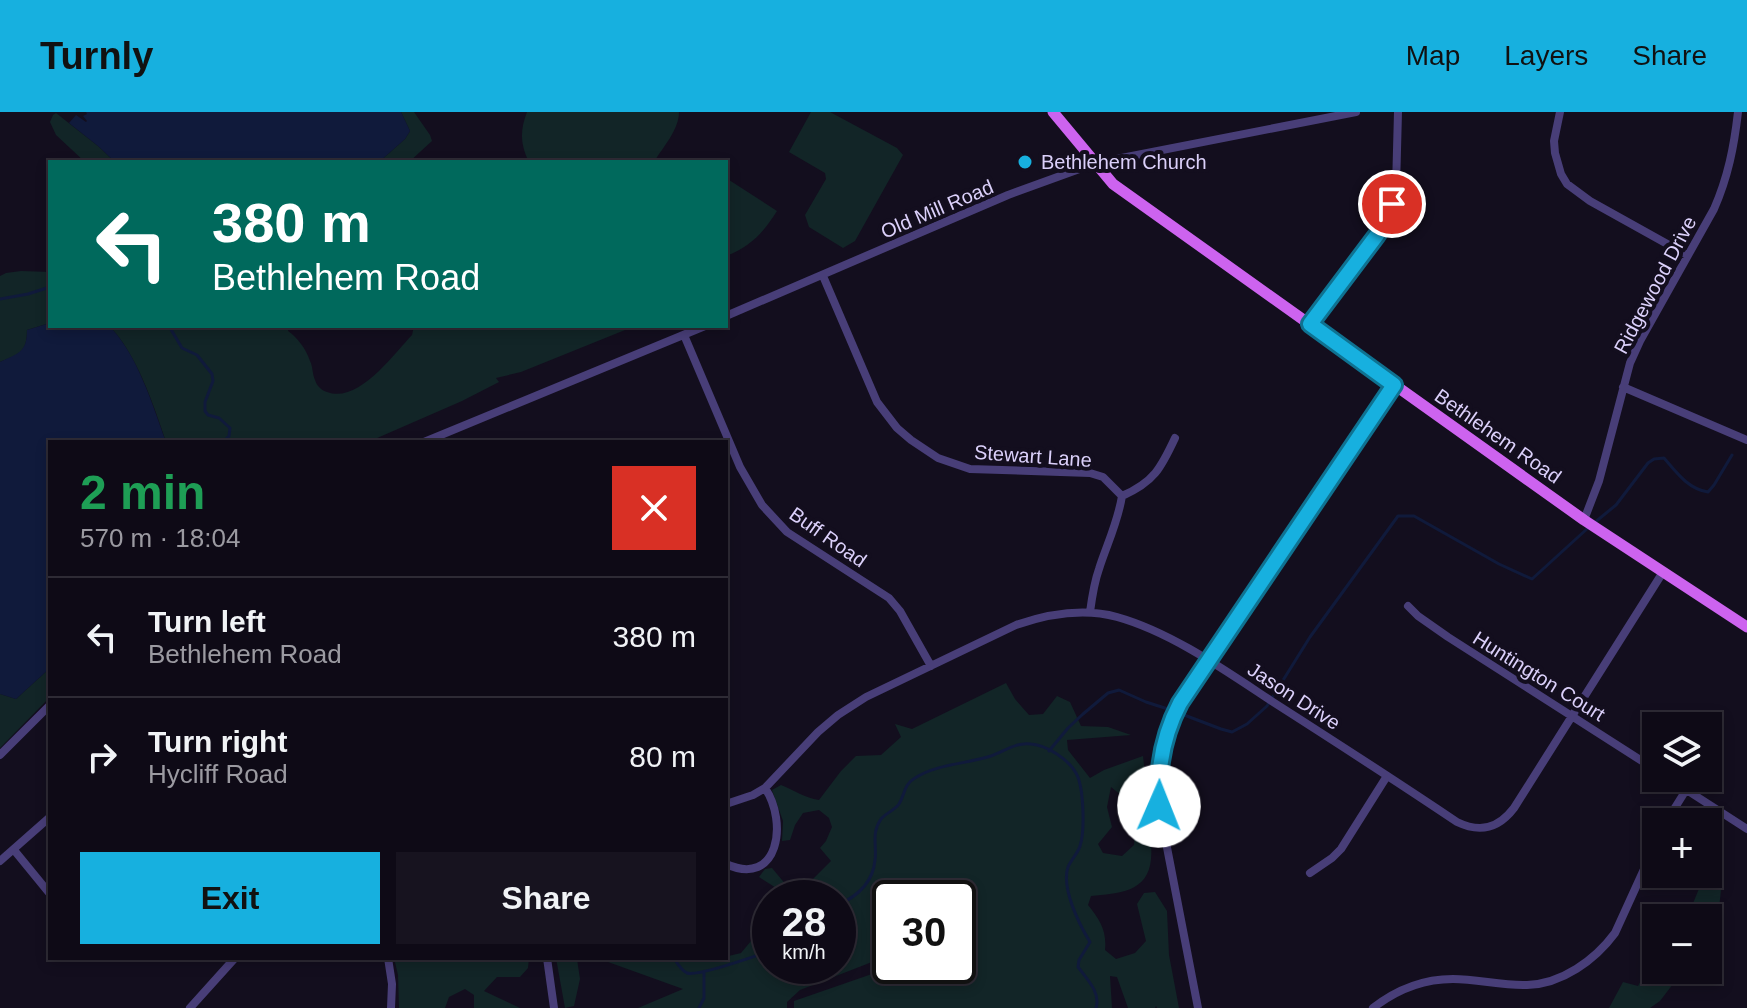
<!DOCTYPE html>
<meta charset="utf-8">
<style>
:root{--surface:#0e0a16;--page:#17131f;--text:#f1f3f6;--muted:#9b9aa1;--line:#2e2b35;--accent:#17b0df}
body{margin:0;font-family:Arial,sans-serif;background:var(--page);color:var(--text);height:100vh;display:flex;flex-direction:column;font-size:30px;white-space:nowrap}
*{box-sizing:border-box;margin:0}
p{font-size:26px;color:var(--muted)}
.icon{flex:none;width:44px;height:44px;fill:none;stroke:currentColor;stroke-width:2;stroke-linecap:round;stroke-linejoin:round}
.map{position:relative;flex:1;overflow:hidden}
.panel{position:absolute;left:48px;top:328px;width:680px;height:520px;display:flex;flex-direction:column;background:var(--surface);border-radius:0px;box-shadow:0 4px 12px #0003,0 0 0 2px var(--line)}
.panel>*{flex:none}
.top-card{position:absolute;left:48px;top:48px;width:680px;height:168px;border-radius:0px;box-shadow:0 4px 12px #0003,0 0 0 2px var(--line);background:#00695c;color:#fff;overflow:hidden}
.fabs{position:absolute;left:1642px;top:600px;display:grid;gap:16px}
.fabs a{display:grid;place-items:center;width:80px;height:80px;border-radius:0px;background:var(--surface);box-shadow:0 4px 12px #0003,0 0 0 2px var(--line);font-size:40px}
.speed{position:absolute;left:752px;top:768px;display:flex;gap:16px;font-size:40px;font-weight:700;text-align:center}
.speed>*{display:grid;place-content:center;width:104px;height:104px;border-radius:50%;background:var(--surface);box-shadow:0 4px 12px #0003,0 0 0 2px var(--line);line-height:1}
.speed small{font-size:20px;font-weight:400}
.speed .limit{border:4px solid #111;border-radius:12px;background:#fff;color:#111}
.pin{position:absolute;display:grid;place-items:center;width:68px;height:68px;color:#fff;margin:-34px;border:4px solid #fff;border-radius:50%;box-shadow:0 2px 8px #0007}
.me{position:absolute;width:88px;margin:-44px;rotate:1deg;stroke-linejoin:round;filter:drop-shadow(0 0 6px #0008)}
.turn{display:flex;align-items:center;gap:28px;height:168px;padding:0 32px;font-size:36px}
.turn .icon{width:104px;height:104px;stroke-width:2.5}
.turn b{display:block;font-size:56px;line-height:68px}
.round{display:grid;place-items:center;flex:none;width:84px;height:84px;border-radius:0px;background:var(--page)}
.summary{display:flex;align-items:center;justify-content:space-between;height:136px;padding:0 32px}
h1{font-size:48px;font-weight:700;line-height:60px;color:#1e9e55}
.primary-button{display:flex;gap:16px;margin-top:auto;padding:16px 32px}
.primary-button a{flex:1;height:92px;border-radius:0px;background:var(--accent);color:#111;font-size:32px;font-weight:700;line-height:92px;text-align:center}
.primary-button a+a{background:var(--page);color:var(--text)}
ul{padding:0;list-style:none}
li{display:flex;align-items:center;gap:24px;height:120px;padding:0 32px;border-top:2px solid var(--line)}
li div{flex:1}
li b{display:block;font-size:30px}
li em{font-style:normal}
header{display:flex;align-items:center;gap:48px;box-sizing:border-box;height:112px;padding:0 40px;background:var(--accent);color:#111}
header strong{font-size:38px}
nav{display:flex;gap:44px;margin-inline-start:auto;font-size:28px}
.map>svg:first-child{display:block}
</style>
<header>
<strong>Turnly</strong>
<nav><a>Map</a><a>Layers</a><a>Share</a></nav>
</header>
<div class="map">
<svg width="1747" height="896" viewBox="0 0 1747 896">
<rect width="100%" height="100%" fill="#130e1e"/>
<path fill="#122527" d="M 401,0 L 414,0 L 430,23 L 432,29 L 409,50 L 379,50 L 405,27 L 410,19 Z
M 527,0 L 679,0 C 679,18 663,35 654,50 L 529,50 C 520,32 520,18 527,0 Z
M 811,0 L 830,0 L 897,36 L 903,43 L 855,129 L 843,136 L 809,115 L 805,103 L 826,67 L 825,61 L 789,40 Z
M 56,1 L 98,34 L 115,50 L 85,50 L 56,23 L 50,10 L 53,3 Z
M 726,66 L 777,99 C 763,121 751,134 726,144 Z
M 21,159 L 50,160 L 50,211 L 27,218 C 27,241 19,242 0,250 L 0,164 L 6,161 Z
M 109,214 L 289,214 L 288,219 C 298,226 306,237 310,249 C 313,255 312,261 315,268 C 317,274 321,278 327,280 C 358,292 393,243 412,223 L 414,214 L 624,214 L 630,216 L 521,260 L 496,266 L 499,270 L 462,289 L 368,330 L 166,330 C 154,294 136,240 109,214 Z
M 50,556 L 50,585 L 0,636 L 0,582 L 16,587 Z
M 1006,571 L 1015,587 L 1029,603 L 1043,602 L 1057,584 L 1070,590 L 1081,614 L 1108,615 L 1131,623 L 1067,628 L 1068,638 L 1090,666 L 1104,658 L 1143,644 L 1146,671 L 1144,702 L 1111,675 L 1107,695 L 1112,715 L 1098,732 L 1103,741 L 1122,744 L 1134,733 L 1135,715 L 1146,715 C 1151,727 1152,734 1151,747 C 1148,781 1118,781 1091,784 L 1088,793 C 1100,808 1107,819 1105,838 L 1116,847 L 1135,841 L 1146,829 L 1137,792 L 1144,781 L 1155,780 L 1167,799 L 1169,843 L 1179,896 L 1157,896 L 1156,894 L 1155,896 L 1128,896 L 1117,865 L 1110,864 L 1112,896 L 794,896 L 794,889 L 895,854 L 958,854 L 958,786 L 890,786 L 890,843 L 800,878 L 787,890 L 787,896 L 638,896 L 683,877 L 597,846 L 691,846 L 697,850 L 712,848 L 741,841 L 751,829 L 770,815 L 770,854 L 838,854 L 838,786 L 785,786 L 781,779 L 759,765 L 765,757 L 772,756 L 792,780 L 808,781 L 811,769 L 831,749 L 820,736 L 826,729 L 832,715 L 829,706 L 819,698 L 803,701 L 795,713 L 790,728 L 782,729 L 783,709 L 772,678 L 781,673 C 794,678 805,686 819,688 L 841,659 L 856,644 L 881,643 L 901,625 L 895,612 L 912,617 Z
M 1708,758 L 1722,762 C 1721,786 1718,812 1708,834 L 1708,806 L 1687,806 L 1705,762 L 1708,762 Z
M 394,846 L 529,846 L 528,856 L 520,865 L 497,865 L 484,879 L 520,896 L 474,896 L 474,883 L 465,877 L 449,885 L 445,896 L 399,896 L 398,863 Z
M 556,846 L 579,846 L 577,847 L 580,867 L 574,894 L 565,896 Z
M 1656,850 L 1656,858 L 1691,858 L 1676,868 L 1660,889 L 1650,896 L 1609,896 L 1623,870 L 1638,874 L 1647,858 Z"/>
<path fill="#101a3b" d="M 86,0 L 401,0 L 410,19 L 405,27 L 379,50 L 115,50 L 98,34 L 69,11 L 76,3 L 86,10 L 87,9 L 83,4 L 87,2 Z
M 50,211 L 50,214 L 109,214 C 137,241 153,294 166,330 L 50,330 L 50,556 L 16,587 L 0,582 L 0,250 C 18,241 27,241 27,218 Z"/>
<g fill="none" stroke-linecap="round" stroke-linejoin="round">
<path stroke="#101a3b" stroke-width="3" d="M 0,187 L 28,182 L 50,175
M 169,214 L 182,236 L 197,243 L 212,262 L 213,269 L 205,290 L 205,299 L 208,303 L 219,306 L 230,316 L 229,324 L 223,330
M 1594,411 L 1616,393 L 1648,351 L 1654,347 L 1664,346 C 1676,360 1688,377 1708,380 L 1714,373 L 1732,343
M 1049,639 L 1068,616 L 1083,602 L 1108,581 L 1119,578 L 1146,590 L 1171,598 L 1221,617 L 1232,620 L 1247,612 L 1267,594 L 1310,525 L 1398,404 L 1414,404 L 1499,452 L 1532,467 L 1588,416
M 838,793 C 858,784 873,771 875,748 C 877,733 871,721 881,707 C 886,701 895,698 899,692 C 905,682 904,672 915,666 C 937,652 966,652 991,644 C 1005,639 1016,630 1031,632 C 1047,633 1069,648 1076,661 C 1084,675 1085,719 1080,734 C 1078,741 1071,748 1068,755 C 1061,776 1079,812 1090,830 L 1079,848 L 1078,855 C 1087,867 1101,881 1096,896
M 674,846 C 677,851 681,858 687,861 C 698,865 755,844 770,839
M 699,896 L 704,886 L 704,861"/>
<path stroke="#483e78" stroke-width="8" d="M 1560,0 L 1554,29 L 1555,41 L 1561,62 L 1567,72 L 1590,89 L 1687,143
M 823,164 L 877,290 L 897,316 L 911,328 L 938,346 L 970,357 L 1090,361 L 1103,365 L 1122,384 C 1118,410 1107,432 1099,457 C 1094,471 1092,485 1090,500
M 726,204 L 1008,83 L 1096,51 L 1356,0
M 1310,212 L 1387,107 L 1396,76 L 1398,0
M 684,223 L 740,355 L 762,393 L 787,420 L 889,486 L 900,499 L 931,554
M 1623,275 L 1747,328
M 424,330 L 705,214
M 1122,384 C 1154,370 1161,356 1175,326
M 1584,408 L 1599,369 L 1630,251 L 1640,229 L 1714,97 C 1728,65 1734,35 1738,0
M 1408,494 L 1418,504 L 1448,525 L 1656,658
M 0,643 L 50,593
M 1668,666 L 1747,717
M 726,692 L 753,683 L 765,676 L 818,620 L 838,603 L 866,585 L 1016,513 C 1048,502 1084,496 1117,505 C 1171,520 1226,559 1273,590 C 1334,629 1396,669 1457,710 C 1480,721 1498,717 1514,696 L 1663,460
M 1666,710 L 1686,678
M 14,738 L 50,782
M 0,749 L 50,705
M 726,752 C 779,776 788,710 765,676
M 1310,761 L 1332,746 L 1341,737 L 1387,664
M 388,846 L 392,872 L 391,896
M 547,846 L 554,896
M 190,896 L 235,846
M 1198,896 L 1159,694 C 1157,658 1162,623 1180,591 L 1394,273
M 1373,896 C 1396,878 1424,867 1453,867 C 1478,867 1502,874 1527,873 C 1562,872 1595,848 1615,821 L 1656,731"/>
<path stroke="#cd63ef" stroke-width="11" d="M 1053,0 L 1113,72 L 1584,408 L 1747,515"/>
</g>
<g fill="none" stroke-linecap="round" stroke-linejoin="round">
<g stroke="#0f7291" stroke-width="20">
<path id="route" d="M 1159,694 C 1157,657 1163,623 1180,591 L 1394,273 L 1310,212 L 1377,123 L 1387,107 L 1392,92"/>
</g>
<use href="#route" stroke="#17b0df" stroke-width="14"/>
</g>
<circle fill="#17b0df" stroke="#130e1e" stroke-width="3" cx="1025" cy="50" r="8"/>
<g text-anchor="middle" stroke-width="8" stroke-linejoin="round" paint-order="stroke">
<g font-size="20" fill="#dbd0fa" stroke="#130e1e" text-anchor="start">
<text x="1041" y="57">Bethlehem Church</text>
</g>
<g font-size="20" fill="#dbd0fa" stroke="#130e1e">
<text transform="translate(937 97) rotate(-23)" y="7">Old Mill Road</text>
<text transform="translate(1655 173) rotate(-62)" y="7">Ridgewood Drive</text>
<text transform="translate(1498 324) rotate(35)" y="7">Bethlehem Road</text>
<text transform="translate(1033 344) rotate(4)" y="7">Stewart Lane</text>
<text transform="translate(828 425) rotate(35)" y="7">Buff Road</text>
<text transform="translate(1539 564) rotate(32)" y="7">Huntington Court</text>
<text transform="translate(1294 584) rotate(33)" y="7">Jason Drive</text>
</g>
</g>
</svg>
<div class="fabs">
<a><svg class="icon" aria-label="layers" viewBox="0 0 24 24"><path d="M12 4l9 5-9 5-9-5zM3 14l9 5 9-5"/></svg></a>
<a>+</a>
<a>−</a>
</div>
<div class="speed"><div>28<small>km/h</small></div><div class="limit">30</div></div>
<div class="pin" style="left:1392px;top:92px;background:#d93025"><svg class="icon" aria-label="arrive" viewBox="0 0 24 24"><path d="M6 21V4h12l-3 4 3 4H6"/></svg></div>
<svg class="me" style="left:1159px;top:694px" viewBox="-20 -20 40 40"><circle r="19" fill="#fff"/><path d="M0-13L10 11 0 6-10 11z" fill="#17b0df"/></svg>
<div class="top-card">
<div class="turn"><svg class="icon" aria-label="left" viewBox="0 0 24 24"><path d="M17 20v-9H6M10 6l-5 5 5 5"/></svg><div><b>380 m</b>Bethlehem Road</div></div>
</div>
<section class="panel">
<div class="summary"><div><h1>2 min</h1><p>570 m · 18:04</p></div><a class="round" style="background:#d93025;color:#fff"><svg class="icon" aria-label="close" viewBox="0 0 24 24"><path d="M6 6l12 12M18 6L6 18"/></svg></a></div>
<ul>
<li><svg class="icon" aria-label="left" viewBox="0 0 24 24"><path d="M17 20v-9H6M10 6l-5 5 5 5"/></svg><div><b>Turn left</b><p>Bethlehem Road</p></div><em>380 m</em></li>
<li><svg class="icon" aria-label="right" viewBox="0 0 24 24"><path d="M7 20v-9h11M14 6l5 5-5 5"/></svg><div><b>Turn right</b><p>Hycliff Road</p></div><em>80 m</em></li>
</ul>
<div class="primary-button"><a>Exit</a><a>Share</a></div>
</section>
</div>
